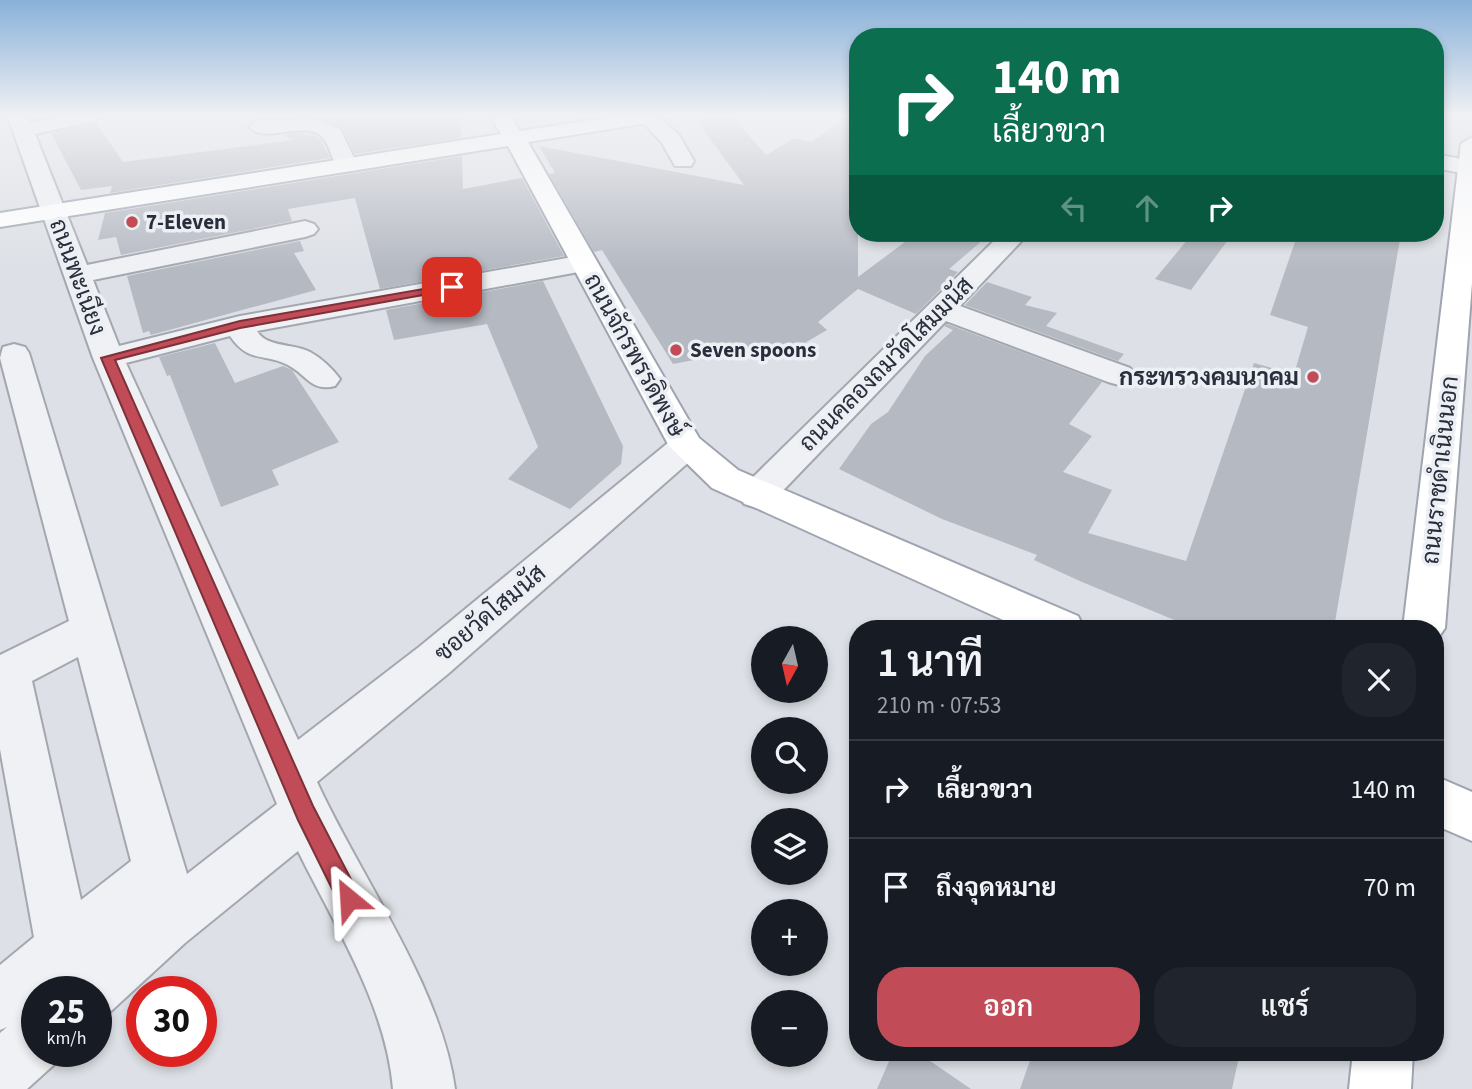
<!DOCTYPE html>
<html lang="th">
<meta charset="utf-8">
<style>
:root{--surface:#171b24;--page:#20242c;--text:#f1f3f6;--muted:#9ea1a6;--line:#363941;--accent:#c14c57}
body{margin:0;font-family:"Source Sans 3",Sarabun,sans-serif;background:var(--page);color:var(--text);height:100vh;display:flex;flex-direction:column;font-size:26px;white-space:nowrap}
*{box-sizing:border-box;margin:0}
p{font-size:23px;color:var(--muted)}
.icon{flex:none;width:38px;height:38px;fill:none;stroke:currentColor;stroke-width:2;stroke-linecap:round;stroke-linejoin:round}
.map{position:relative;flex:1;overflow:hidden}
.details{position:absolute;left:849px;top:620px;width:595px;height:441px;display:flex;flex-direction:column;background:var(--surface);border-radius:28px;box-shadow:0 4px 10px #0003}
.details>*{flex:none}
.guide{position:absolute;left:849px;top:28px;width:595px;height:214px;border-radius:28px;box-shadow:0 4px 10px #0003;background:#0b6e4f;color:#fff;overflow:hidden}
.needle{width:46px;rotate:188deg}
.controls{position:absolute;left:751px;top:626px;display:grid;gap:14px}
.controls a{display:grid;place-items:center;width:77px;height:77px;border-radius:50%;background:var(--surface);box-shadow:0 4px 10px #0003;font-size:35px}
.speed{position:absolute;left:21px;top:976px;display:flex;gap:14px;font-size:35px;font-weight:700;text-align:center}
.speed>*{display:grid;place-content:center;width:91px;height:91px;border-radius:50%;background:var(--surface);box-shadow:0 4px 10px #0003;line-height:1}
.speed small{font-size:18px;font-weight:400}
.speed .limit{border:10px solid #d22;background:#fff;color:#111}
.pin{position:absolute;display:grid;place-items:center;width:60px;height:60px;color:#fff;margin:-30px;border-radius:14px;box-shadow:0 4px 10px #0006}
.me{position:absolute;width:77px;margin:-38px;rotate:333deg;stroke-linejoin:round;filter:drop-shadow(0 0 5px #0008)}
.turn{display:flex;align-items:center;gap:24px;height:147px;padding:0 28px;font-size:32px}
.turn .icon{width:91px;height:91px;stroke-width:2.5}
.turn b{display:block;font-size:49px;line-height:60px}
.lanes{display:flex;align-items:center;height:66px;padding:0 28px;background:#0003;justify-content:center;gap:35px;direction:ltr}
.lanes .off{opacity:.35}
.round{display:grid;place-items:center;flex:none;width:74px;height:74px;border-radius:28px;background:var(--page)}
.head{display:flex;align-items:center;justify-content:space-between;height:119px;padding:0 28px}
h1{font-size:42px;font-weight:600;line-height:52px}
.cta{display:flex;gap:14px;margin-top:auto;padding:14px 28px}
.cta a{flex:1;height:80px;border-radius:28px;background:var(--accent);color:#fff;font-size:28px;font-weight:600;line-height:80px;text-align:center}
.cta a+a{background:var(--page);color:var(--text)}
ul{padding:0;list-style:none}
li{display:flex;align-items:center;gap:21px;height:98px;padding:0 28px;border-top:2px solid var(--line)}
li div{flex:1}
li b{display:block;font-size:26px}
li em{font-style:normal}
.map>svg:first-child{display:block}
</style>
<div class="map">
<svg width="1472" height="1089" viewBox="0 0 1472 1089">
<rect width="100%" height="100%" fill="#dde0e6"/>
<path fill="#b5b9c2" d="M 316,117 L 460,117 L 461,138 L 355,154 L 342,128 Z
M 733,117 L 766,155 L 795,138 L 811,142 L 848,117 L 858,117 L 858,277 L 917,233 L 991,233 L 949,269 L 958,272 L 916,314 L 858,289 L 818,322 L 827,330 L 803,344 L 766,346 L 673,364 L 602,250 L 594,252 L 549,174 L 555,173 L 539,146 L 744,185 L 697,121 Z
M 96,123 L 123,162 L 294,140 L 283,135 L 296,133 L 314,135 L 321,140 L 330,158 L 110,193 L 112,186 L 81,190 L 51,133 Z
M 462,156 L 463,189 L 522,178 L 564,256 L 380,289 L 355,198 L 288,209 L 292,221 L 121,255 L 116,237 L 98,240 L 105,213 Z
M 1193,233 L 1233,233 L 1191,290 L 1155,279 Z
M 1298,233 L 1401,233 L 1334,628 L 1194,628 L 1082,582 L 1034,560 L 1037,555 L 942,519 L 839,469 L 871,424 L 888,412 L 925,356 L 953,330 L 944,326 L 947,324 L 1102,382 L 1069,424 L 1092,436 L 1063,472 L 1112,490 L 1088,533 L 1186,561 L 1254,363 L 1294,374 L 1308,327 L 1270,315 Z
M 300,241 L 304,251 L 294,253 L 316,290 L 151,335 L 149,331 L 143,333 L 127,276 Z
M 543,281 L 623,446 L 621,464 L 570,509 L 508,479 L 538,447 L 487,324 L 394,340 L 386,310 Z
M 987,282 L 1032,297 L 1025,305 L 1057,313 L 1046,326 L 1124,354 L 1118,361 L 965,305 Z
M 215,343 L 235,383 L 283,366 L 292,370 L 339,442 L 272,470 L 279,485 L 221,507 L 170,375 L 167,376 L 159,357 Z
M 893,1052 L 917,1052 L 971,1089 L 877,1089 Z
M 1033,1052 L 1240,1052 L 1232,1089 L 1020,1089 Z"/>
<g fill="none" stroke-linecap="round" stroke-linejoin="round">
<g stroke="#a3a7af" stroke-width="4">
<path id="minor" d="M 8,117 L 28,117 L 30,123 L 60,117 L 98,117 L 95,121 L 35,134 L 87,265 L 305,221 L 314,224 L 318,229 L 314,234 L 305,237 L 93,280 L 119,346 L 240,316 L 584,255 L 593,257 L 597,263 L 593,269 L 584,271 L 257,331 C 267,348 293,343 310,352 C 321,358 333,369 340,379 L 335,386 C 311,392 307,375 288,365 C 263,352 249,364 230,336 L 126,363 L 298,740 L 419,647 L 674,438 L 686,434 L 698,438 L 703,446 L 698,454 L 449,673 L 317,782 C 361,878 441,986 455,1089 L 393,1089 C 386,1005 335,926 298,851 L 185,943 L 110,1012 L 96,1018 L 96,992 L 61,992 L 64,985 L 55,992 L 37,992 L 37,1008 L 30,1013 L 37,1010 L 37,1052 L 62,1052 L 58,1061 L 27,1089 L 0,1089 L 0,1033 L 7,1027 L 0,1030 L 0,965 L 34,937 L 0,749 L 0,655 L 69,621 L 0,358 L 3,347 L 14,344 L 25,347 L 29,353 L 187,874 L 277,804 L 93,358 ZM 78,657 L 131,861 L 81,900 L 32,681 Z
M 638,117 L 659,117 L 679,135 L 694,161 L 691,166 L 675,166 L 662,143 Z
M 315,119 L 340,129 L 357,164 L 354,169 L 338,169 C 332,160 330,146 323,138 C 306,118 263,146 249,126 L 259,120 Z
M 1435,154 L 1472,161 L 1472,175 L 1435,168 Z
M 1002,233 L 1029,233 L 960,306 L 1130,368 L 1135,375 L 1130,382 L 1119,385 L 1108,382 L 946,321 L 770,504 L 757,508 L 744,504 L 739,495 L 744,486 Z
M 1097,233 L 1126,233 L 1122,238 L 1101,238 Z"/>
</g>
<g stroke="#9ea4b0" stroke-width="4">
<path id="major" d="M 491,117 L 511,117 L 520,131 L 612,117 L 658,117 L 655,121 L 648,123 L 528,142 L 699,438 L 738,470 L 1078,616 L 1084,628 L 1021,628 L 712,488 L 669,446 L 508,146 L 0,227 L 0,213 L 501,134 Z
M 1472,137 L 1472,283 L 1445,628 L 1435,642 L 1435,628 L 1403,628 L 1461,144 Z
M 1435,776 L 1472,792 L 1472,841 L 1435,825 Z
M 1353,1052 L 1413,1052 L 1411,1089 L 1349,1089 Z"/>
</g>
<use href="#minor" fill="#f0f1f4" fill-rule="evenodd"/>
<use href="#major" fill="#fff" fill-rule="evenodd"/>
</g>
<linearGradient id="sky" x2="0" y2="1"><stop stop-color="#89b1d9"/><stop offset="0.43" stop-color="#f0f1f4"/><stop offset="1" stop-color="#f0f1f4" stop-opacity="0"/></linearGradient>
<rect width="1472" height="269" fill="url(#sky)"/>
<path fill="#c14c57" stroke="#7d3139" stroke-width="2" d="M 452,284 L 457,287 L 456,289 L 240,328 L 115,360 L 313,806 L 357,891 L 360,899 L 357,907 L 349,910 L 341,907 L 298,820 L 101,358 L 240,321 Z"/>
<g fill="#c14c57" stroke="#eceff4" stroke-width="2.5">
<circle cx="132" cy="222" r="7"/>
<circle cx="676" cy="350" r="7"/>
<circle cx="1313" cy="377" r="7"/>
</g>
<g text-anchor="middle" stroke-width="7" stroke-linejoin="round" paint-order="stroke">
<g font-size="21" font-weight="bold" fill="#282e3b" stroke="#eceff4" text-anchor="start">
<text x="146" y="229">7-Eleven</text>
<text x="690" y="357">Seven spoons</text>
</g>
<g font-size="24" fill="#282e3b" stroke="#eceff4">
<text transform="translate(78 277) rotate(70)" y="8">ถนนพะเนียง</text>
<text transform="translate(635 355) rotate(61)" y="8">ถนนจักรพรรดิพงษ์</text>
<text transform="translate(886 364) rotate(-45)" y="8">ถนนคลองถมวัดโสมมนัส</text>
<text transform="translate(1440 470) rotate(-84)" y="8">ถนนราชดำเนินนอก</text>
<text transform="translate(490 613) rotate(-40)" y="8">ซอยวัดโสมนัส</text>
</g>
<g font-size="24" font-weight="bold" fill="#282e3b" stroke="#eceff4" text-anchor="end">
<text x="1299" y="385">กระทรวงคมนาคม</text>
</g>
</g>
</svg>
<div class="controls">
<a><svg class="needle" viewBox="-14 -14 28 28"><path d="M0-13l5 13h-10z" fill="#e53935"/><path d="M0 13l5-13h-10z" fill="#9ea1a6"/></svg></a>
<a><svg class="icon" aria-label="search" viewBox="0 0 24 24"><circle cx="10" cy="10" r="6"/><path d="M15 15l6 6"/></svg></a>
<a><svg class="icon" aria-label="layers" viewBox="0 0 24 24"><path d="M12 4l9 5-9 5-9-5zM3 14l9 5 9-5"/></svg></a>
<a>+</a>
<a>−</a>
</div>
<div class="speed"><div>25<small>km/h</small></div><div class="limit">30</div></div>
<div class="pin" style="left:452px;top:287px;background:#d93025"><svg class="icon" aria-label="arrive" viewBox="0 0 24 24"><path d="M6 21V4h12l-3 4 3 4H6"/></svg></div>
<svg class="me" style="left:349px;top:899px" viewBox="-20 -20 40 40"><path d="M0-17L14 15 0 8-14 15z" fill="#c14c57" stroke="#fff" stroke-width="4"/></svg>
<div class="guide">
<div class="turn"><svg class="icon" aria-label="right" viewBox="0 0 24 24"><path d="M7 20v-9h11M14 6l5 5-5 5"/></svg><div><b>140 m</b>เลี้ยวขวา</div></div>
<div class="lanes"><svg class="icon off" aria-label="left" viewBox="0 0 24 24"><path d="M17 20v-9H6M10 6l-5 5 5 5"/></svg><svg class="icon off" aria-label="ahead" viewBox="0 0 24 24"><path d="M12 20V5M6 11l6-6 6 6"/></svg><svg class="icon" aria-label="right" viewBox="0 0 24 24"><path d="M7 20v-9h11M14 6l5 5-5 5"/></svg></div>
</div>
<section class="details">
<div class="head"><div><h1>1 นาที</h1><p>210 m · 07:53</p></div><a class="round"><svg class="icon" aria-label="close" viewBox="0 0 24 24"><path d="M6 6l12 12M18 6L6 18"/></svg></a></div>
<ul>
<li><svg class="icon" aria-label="right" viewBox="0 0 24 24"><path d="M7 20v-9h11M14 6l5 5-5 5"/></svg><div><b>เลี้ยวขวา</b></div><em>140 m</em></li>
<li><svg class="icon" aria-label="arrive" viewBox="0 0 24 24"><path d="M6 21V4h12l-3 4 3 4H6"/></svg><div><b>ถึงจุดหมาย</b></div><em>70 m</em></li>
</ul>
<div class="cta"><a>ออก</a><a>แชร์</a></div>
</section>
</div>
